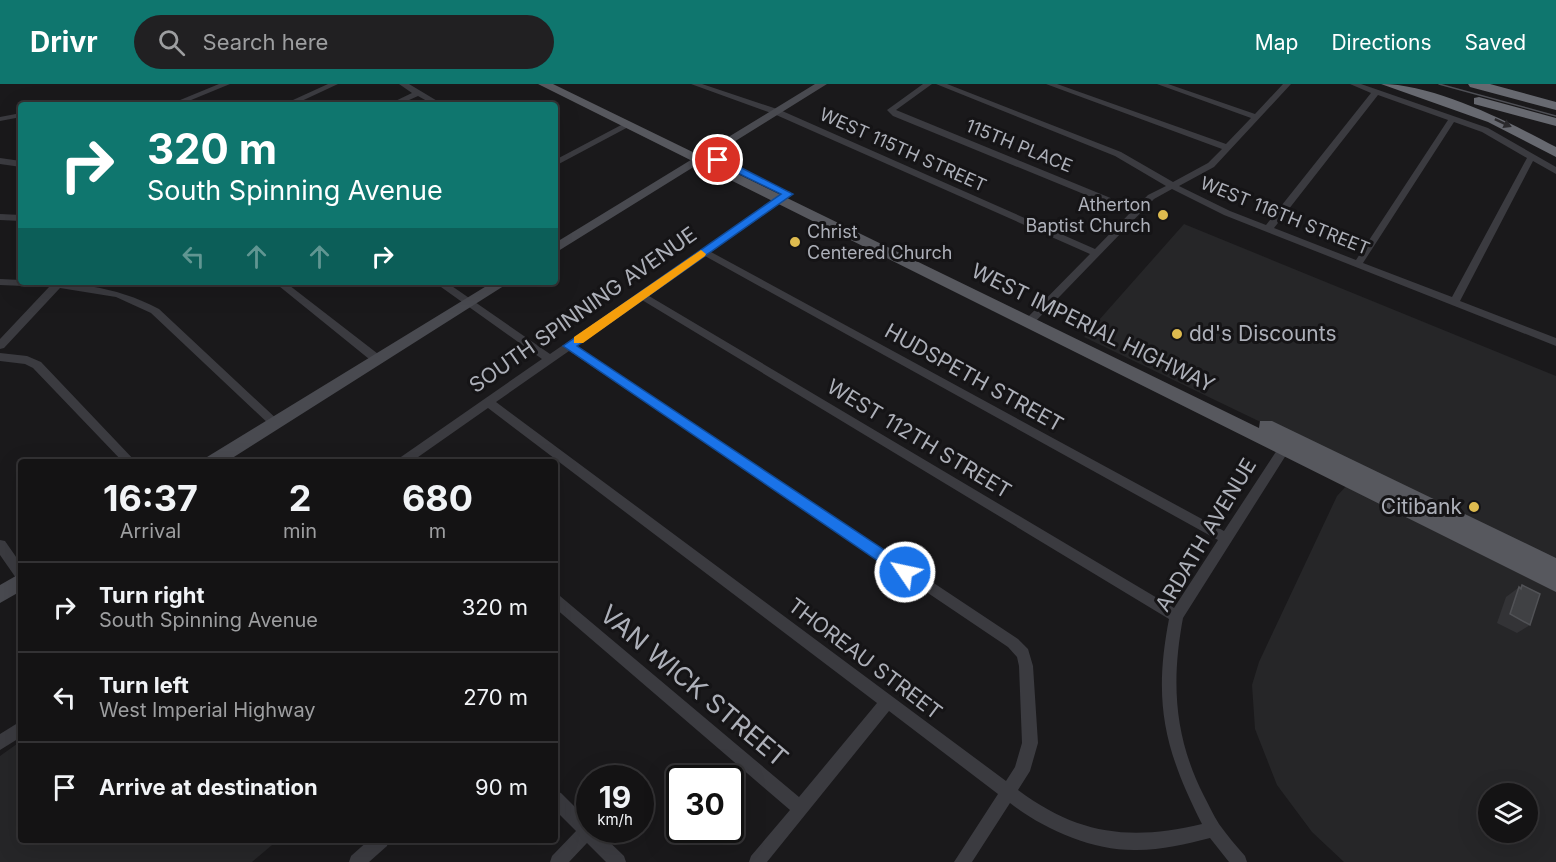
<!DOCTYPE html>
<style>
:root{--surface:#141314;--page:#212022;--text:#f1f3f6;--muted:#9d9ea0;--line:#333234;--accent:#0f766e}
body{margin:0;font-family:Inter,sans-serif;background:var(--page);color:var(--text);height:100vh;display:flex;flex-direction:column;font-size:22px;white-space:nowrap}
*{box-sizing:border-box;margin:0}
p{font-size:20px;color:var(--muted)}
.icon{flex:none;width:33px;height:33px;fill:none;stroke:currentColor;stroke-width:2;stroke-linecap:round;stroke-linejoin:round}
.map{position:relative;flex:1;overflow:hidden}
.side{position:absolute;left:18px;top:375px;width:540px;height:384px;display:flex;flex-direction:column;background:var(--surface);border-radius:6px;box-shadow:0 6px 24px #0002,0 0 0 2px var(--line)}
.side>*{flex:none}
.guide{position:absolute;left:18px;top:18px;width:540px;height:183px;border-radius:6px;box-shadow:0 6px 24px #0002,0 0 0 2px var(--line);background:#0f766e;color:#fff;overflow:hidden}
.fabs{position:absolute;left:1478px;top:699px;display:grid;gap:12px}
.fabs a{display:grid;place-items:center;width:60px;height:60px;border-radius:50%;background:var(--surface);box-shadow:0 6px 24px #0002,0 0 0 2px var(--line);font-size:30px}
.speed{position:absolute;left:576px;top:681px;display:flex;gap:12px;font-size:30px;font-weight:700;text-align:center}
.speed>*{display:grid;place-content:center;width:78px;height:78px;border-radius:50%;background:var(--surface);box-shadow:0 6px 24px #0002,0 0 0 2px var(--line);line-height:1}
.speed small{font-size:15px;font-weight:400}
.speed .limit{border:3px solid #111;border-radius:9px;background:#fff;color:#111}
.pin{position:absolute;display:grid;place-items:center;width:51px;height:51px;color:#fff;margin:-26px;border:3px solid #fff;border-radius:50%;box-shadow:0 2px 6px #0007}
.me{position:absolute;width:66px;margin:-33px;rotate:304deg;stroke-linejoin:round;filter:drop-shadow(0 0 4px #0008)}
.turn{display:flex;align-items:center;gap:21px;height:126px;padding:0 30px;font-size:27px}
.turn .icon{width:78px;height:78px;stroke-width:2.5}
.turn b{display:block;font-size:42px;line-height:51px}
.lanes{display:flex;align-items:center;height:57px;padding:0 30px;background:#0003;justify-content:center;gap:30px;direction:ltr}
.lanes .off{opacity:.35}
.eta{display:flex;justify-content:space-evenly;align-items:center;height:102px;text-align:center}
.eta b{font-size:36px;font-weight:700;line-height:42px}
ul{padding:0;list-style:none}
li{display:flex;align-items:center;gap:18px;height:90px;padding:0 30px;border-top:2px solid var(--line)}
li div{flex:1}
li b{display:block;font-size:22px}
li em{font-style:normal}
header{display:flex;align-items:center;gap:36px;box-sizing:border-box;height:84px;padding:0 30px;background:var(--accent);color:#fff}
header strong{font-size:28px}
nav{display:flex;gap:33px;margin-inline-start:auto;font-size:21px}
.search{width:420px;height:54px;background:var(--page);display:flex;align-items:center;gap:15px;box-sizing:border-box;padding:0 21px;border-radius:33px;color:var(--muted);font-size:22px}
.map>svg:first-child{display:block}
</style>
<header>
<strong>Drivr</strong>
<div class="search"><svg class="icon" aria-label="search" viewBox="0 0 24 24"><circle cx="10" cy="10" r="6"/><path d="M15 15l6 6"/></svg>Search here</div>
<nav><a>Map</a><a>Directions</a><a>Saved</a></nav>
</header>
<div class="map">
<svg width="1556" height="778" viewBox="0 0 1556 778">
<rect width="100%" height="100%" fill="#1a191b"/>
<path fill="#262628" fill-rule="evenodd" d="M 1184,140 L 1556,292 L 1556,480 L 1084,253 Z
M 1348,400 L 1556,502 L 1556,778 L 1344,778 L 1312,748 L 1277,701 L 1255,645 L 1252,601 L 1259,578 L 1337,412 ZM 1488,710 L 1527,710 L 1527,748 L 1488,748 Z
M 21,657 L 21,756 L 278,756 L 252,778 L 0,778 L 0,672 Z"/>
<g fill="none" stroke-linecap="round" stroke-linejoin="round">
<path fill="#3b3b40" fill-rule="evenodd" d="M 219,0 L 230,0 L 179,21 L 168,21 Z
M 328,0 L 338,0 L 293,21 L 282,21 Z
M 399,0 L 409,0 L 444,21 L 434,21 L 418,12 L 398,21 L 387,21 L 412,9 Z
M 691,0 L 702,0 L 780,26 L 1095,165 L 1130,129 L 893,32 L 887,26 L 923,0 L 932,0 L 896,26 L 1135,124 L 1148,111 L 1166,102 L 1115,72 L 936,0 L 947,0 L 1121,68 L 1173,98 L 1208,79 L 1222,65 L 1046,0 L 1057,0 L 1226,60 L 1251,34 L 1157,0 L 1168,0 L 1255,30 L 1283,0 L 1291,0 L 1214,83 L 1179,102 L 1230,127 L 1266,141 L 1371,9 L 1350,0 L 1361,0 L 1488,44 L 1556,83 L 1556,90 L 1533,77 L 1460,217 L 1556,254 L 1556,262 L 1224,131 L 1172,105 L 1154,115 L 1032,241 L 1024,241 L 1023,239 L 1024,237 L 1090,170 L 774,30 ZM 1378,11 L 1448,36 L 1356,176 L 1274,144 ZM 1454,38 L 1482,48 L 1527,74 L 1452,213 L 1363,179 Z
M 21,29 L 21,33 L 0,37 L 0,33 Z
M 625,39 L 632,41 L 555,82 L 555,76 Z
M 0,74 L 21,77 L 21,83 L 0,80 Z
M 788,107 L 791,108 L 791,112 L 711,168 L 1224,447 L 1285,354 L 1293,354 L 1295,357 L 1293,360 L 1183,534 C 1171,598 1174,653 1204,712 C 1209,721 1213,731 1219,740 C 1227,751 1236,762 1245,772 L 1247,778 L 1229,778 L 1210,754 C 1186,760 1162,766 1137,766 C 1093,767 1045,746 1010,719 L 972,778 L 954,778 L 998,710 L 889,627 L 767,778 L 749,778 L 751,772 L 790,726 L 555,524 L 555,510 L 560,512 L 799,713 L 877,619 L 488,324 L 411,378 L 396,378 L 398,375 L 542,275 L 434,198 L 446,198 L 550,270 ZM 705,172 L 1218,456 L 1174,524 L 649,212 ZM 642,216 L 1169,535 C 1153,618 1164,665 1202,740 C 1131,757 1078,751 1018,706 L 1030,687 L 1038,659 L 1033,582 L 1028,565 L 1018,555 L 577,262 ZM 569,267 L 1008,563 L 1017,573 L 1019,582 L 1022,659 L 1015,683 L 1006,697 L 496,318 Z
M 0,130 L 21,131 L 21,137 L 0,136 Z
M 0,195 L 21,196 L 21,198 C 70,198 114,201 159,225 L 281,339 L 279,342 L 271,342 L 151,229 L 116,213 L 60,204 L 4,264 L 0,265 L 0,255 L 49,203 L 0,201 Z
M 274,198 L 285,198 L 382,273 L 383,276 L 382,279 L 374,279 Z
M 0,269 L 27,272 L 41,278 L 136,378 L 123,378 L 33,284 L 25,280 L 0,277 Z
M 0,456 L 5,457 L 21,480 L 21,496 L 16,494 L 0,471 Z
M 21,637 L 21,653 L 0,666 L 0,650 Z
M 555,707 L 561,709 L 590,738 L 590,746 L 597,746 L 624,772 L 626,778 L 606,778 L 587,759 L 569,778 L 550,778 L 552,772 L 576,747 L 555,726 Z
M 369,756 L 389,756 L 387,762 L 369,778 L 349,778 L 351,772 Z"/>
<path fill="#494a50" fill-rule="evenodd" d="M 815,0 L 827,0 L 555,169 L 555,159 Z
M 493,198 L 510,198 L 226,378 L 205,378 L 207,373 Z
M 21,489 L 21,507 L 0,519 L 0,501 Z"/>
<path fill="#57585e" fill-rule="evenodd" d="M 538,0 L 553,0 L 1259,344 L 1260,337 L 1272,337 L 1556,474 L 1556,508 Z"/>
<path fill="#676970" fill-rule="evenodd" d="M 1381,0 C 1435,0 1509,38 1556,63 L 1556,73 L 1488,38 Z
M 1468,0 L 1490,0 L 1556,18 L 1556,26 L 1470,3 Z
M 1479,13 L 1556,34 L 1556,42 L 1474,20 L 1474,14 Z"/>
<path stroke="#4e4f55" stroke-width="1.5" d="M 1439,0 L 1556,32"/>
</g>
<path fill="#333336" d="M 1522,501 L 1530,541 L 1517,549 L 1497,539 L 1506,513 Z"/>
<path fill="#404144" stroke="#515256" stroke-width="1.5" d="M 1522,501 L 1540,510 L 1530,541 L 1510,530 L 1519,503 L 1521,505 Z"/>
<defs><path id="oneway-solid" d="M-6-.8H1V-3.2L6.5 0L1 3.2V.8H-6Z" transform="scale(1.5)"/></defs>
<use fill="#2a292c" href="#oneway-solid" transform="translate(1503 39) rotate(25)"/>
<path fill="#1a73e8" stroke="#114b97" stroke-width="1.5" d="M 715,74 L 722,74 L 793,110 L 577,262 L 910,483 L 912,488 L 910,492 L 900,492 L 563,262 L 781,110 L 715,78 Z"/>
<path fill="#f59e0b" d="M 701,166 L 706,170 L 705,172 L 583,259 L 574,259 L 574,253 Z"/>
<g fill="#debb4f" stroke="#151416" stroke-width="2">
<circle cx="1163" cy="131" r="6"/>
<circle cx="795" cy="158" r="6"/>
<circle cx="1177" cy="250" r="6"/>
<circle cx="1474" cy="423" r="6"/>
</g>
<g text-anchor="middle" stroke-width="6" stroke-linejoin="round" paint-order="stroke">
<g font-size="18" fill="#adb0b9" stroke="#151416">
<text transform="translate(1019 62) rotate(22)" y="6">115TH PLACE</text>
<text transform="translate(903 66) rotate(24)" y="6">WEST 115TH STREET</text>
<text transform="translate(1285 132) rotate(22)" y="6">WEST 116TH STREET</text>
</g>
<g font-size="18" fill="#adb0b9" stroke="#151416" text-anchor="end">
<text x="1151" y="127">Atherton<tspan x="1151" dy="21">Baptist Church</tspan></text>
<text x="807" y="154" text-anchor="start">Christ<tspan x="807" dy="21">Centered Church</tspan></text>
</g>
<g font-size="21" fill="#adb0b9" stroke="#151416">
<text transform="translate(583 226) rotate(-35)" y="7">SOUTH SPINNING AVENUE</text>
<text transform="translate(1093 244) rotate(26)" y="7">WEST IMPERIAL HIGHWAY</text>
<text transform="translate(974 294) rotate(29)" y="7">HUDSPETH STREET</text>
<text transform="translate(919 355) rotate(31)" y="7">WEST 112TH STREET</text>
<text transform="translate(1206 451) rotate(-59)" y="7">ARDATH AVENUE</text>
<text transform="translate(865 575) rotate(37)" y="7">THOREAU STREET</text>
</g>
<g font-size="21" fill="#adb0b9" stroke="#151416" text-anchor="start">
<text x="1189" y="257">dd's Discounts</text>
<text x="1462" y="430" text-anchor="end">Citibank</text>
</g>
<g font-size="26" fill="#adb0b9" stroke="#151416">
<text transform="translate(694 602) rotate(40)" y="9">VAN WICK STREET</text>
</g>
</g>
</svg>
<div class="fabs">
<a><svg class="icon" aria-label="layers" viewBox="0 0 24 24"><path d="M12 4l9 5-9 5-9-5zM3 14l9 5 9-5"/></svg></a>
</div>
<div class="speed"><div>19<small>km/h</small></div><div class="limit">30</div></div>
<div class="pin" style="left:718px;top:76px;background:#d93025"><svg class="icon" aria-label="arrive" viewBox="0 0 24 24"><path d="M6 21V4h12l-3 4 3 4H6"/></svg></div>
<svg class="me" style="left:905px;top:488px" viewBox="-20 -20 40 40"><circle r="17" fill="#1a73e8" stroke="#fff" stroke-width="3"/><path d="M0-11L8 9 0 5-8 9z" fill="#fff"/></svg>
<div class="guide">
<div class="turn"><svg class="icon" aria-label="right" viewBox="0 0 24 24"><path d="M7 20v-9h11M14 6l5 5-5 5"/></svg><div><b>320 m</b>South Spinning Avenue</div></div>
<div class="lanes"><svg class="icon off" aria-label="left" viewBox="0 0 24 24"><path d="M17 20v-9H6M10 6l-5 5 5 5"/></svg><svg class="icon off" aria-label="ahead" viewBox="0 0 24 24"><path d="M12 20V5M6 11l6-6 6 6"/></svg><svg class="icon off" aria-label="ahead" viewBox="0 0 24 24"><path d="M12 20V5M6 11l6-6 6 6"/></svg><svg class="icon" aria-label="right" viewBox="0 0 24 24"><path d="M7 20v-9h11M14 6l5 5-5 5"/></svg></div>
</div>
<section class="side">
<div class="eta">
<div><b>16:37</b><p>Arrival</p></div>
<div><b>2</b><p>min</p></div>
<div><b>680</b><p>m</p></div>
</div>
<ul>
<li><svg class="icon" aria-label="right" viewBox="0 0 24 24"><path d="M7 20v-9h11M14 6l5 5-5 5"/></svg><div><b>Turn right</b><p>South Spinning Avenue</p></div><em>320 m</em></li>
<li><svg class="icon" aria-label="left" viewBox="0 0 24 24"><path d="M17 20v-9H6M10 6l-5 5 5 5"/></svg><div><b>Turn left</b><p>West Imperial Highway</p></div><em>270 m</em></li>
<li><svg class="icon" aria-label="arrive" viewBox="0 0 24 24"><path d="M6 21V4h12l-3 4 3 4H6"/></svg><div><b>Arrive at destination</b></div><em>90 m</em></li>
</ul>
</section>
</div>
